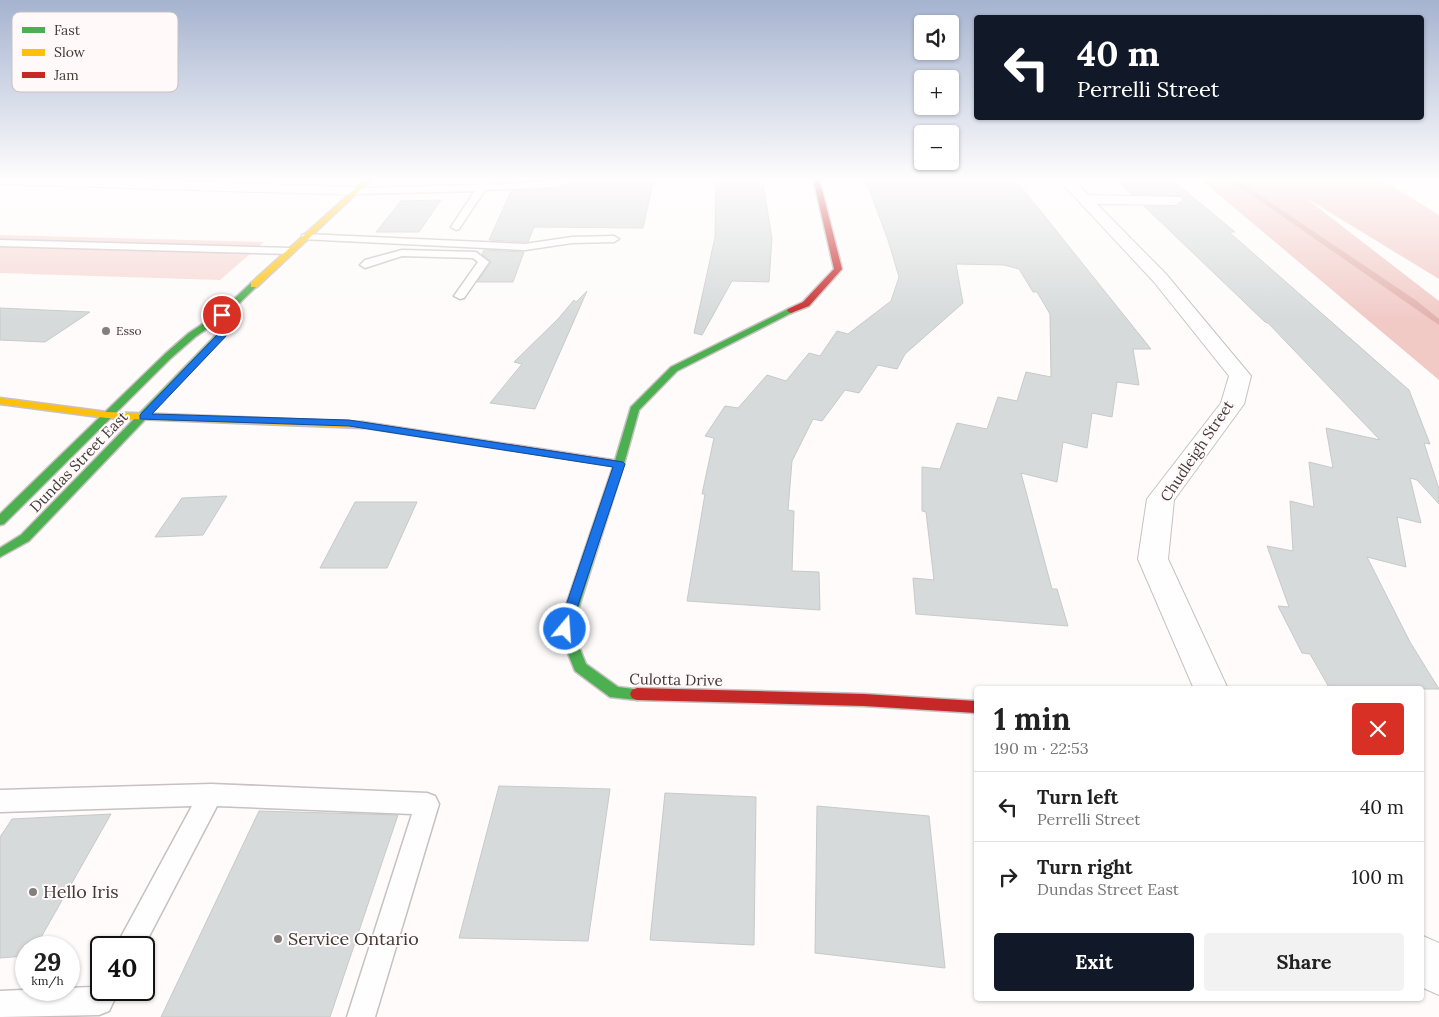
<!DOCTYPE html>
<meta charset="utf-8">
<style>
:root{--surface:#fff;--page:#f2f2f2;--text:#222;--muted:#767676;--line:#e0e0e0;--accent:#111827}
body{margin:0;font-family:Lora,serif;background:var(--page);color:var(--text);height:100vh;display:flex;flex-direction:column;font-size:19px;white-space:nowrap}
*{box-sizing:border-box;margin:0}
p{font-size:16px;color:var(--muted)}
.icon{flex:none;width:28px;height:28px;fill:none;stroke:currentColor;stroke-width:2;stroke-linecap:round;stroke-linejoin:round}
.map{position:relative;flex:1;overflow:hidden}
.details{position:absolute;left:974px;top:686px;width:450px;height:315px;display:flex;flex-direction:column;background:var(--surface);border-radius:5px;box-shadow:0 1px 4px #0004}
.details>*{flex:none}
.top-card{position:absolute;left:974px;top:15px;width:450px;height:105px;border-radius:5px;box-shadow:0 1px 4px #0004;background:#111827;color:#fff;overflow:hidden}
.controls{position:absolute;left:914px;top:15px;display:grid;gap:10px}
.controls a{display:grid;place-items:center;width:45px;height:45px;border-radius:5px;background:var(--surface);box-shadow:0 1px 4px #0004;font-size:25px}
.speed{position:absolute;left:15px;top:936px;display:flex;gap:10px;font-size:25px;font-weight:700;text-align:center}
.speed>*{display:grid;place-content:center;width:65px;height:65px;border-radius:50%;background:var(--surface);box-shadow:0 1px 4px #0004;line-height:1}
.speed small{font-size:12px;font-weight:400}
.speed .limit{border:2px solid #111;border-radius:8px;background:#fff;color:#111}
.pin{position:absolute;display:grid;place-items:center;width:42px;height:42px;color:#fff;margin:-21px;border:2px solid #fff;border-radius:50%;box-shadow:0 1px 5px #0007}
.me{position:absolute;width:55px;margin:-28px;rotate:18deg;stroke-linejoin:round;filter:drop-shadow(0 0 4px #0008)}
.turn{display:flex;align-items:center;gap:18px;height:105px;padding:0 20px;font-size:22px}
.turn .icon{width:65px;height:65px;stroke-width:2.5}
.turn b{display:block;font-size:35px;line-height:42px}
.round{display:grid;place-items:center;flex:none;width:52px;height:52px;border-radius:5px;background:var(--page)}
.headline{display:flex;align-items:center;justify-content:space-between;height:85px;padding:0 20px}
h1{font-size:30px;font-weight:700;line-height:38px}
.primary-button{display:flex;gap:10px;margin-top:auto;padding:10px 20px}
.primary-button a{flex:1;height:58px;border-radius:5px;background:var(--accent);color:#fff;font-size:20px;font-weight:700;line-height:58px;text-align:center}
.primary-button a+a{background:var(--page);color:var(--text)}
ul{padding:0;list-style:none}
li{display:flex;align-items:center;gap:15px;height:70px;padding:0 20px;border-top:1px solid var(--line)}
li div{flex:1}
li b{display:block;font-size:19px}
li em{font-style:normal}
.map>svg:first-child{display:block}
</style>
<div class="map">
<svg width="1439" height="1017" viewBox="0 0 1439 1017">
<rect width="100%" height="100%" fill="#fefbfa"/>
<path fill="#f6d8d4" d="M 0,235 L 264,242 L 220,280 L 0,273 Z"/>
<path fill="#f1cac6" d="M 1199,178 L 1379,178 L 1439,215 L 1439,279 L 1303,196 L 1439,301 L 1439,380 Z"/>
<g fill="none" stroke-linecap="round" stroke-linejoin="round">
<path fill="#e2b2ad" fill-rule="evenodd" d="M 1227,178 L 1234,178 L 1417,301 L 1439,319 L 1439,325 Z"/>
</g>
<path fill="#d6dada" stroke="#c6cac9" d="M 590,178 L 654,178 L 643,228 L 534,227 L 528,242 L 489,240 L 511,191 L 554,189 Z
M 716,178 L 762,178 L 772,238 L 769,282 L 732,281 L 702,335 L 694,333 L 715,237 Z
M 865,178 L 1014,178 L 1151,349 L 1133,349 L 1139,385 L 1117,382 L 1112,417 L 1092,413 L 1087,448 L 1063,442 L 1057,482 L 1021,473 L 1052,589 L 1057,589 L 1068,626 L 916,614 L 913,578 L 934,580 L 926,512 L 922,511 L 922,467 L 940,469 L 957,423 L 987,429 L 998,397 L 1017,401 L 1026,372 L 1051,377 L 1050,314 L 1037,292 L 1033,292 L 1019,269 L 1004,265 L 956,264 L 963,303 L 905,354 L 897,369 L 878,365 L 859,393 L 845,390 L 822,421 L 813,419 L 792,461 L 788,510 L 794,511 L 792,571 L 819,572 L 820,610 L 687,601 L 705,494 L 702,494 L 714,438 L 705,436 L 725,406 L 738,408 L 767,375 L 786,381 L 809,353 L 820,356 L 837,331 L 848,334 L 891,301 L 899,277 L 888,240 Z
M 1114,178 L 1170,178 L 1235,232 L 1229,232 L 1409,390 L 1430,444 L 1424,443 L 1439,489 L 1439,504 L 1417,480 L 1410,478 L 1421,523 L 1397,517 L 1406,567 L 1367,557 L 1410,642 L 1439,689 L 1330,689 L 1310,654 L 1302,653 L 1278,606 L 1289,607 L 1267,546 L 1293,551 L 1290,501 L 1314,507 L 1309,462 L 1333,468 L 1326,428 L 1380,440 L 1268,323 L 1265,322 L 1144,206 L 1176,207 L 1185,200 L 1181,196 L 1131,194 Z
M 441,200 L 419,232 L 376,232 L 401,201 Z
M 484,250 L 524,252 L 513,282 L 477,282 L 491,262 L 482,254 Z
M 587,291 L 535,409 L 490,403 L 522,364 L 514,362 L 558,319 L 574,300 L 576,302 Z
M 0,308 L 90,312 L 45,342 L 0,340 Z
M 227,496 L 203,535 L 155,537 L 182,498 Z
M 355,502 L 417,502 L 387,568 L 320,568 Z
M 499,786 L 610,789 L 588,941 L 459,938 Z
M 665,793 L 756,797 L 754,945 L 650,940 Z
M 817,806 L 929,816 L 945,968 L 815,953 Z
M 259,811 L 398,815 L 330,1017 L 161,1017 Z
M 111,814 L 35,948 L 26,948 L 26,956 L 0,958 L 0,837 L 12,819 Z"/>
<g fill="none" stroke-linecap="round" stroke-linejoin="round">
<g stroke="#c7c1c1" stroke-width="3">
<path id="lane" d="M 571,178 L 588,178 L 554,187 L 485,190 L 459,229 L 456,230 L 451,227 L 475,191 L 357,194 L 353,191 L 357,188 L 480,185 L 487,179 L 491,182 L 489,185 L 554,181 Z
M 305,234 L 525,244 L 572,237 L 614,236 L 619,239 L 614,242 L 572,243 L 525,250 L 302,239 L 302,235 Z
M 0,240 L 290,248 L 295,251 L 290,254 L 0,246 Z
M 402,250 L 476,252 L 489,262 L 464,298 L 460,299 L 454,296 L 478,262 L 473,258 L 402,256 L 365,268 L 360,265 L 365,260 Z
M 211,784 L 427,793 L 435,796 L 439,804 L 375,1017 L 347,1017 L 412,814 L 217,806 L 143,948 L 115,948 L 192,806 L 0,812 L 0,790 Z
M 101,978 L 101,990 L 119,990 L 109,1011 L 99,1015 L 0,1017 L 0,991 L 91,987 L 95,980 Z"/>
</g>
<g stroke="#c7c1c1" stroke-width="2">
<path id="street" d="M 0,178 L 75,178 L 357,187 L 364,191 L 357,195 L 0,184 Z
M 1057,178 L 1072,178 L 1088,195 L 1180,197 L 1183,200 L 1175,205 L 1097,204 L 1166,274 L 1251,376 L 1244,404 L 1174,500 L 1168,559 L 1228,689 L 1194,689 L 1138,559 L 1147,499 L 1221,403 L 1229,376 L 1154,282 Z
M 1421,935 L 1439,943 L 1439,995 L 1421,987 Z"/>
</g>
<g stroke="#c7c1c1" stroke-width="3">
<path id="fast" d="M 251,283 L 258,285 L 226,316 L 225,336 L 29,541 L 0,557 L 0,548 L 21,535 L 218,333 L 218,321 L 195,337 L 171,358 L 4,524 L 0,525 L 0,514 L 165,354 L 189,333 L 219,313 Z
M 788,309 L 795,311 L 677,371 L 639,410 L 624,464 L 572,629 L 586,664 L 618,687 L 642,690 L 644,694 L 642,698 L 637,700 L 610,697 L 575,671 L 558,629 L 614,464 L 631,407 L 671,367 Z"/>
</g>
<g stroke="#c7c1c1" stroke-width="3">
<path id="slow" d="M 367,178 L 373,178 L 257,287 L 251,287 L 251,283 Z
M 0,398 L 107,412 L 363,422 L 368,425 L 363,428 L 107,418 L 0,404 Z"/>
</g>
<g stroke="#c7c1c1" stroke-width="3">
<path id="jam" d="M 813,178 L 819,178 L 842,269 L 809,306 L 791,313 L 787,311 L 788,309 L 803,302 L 834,269 Z
M 363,422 L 619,461 L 624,464 L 619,467 L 360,427 L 358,425 Z
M 637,688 L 864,694 L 976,701 L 976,713 L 864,706 L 637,700 L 632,698 L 630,694 L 632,690 Z"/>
</g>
<use href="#lane" fill="#fffefe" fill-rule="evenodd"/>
<use href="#street" fill="#fffefe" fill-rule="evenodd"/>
<use href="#fast" fill="#4caf50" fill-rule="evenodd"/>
<use href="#slow" fill="#ffc107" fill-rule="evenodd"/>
<use href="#jam" fill="#c62828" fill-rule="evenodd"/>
</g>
<linearGradient id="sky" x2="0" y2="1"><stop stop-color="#a5b3d0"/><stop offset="0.56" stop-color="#fffdfd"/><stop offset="1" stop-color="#fffdfd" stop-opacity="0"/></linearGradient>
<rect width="1439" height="320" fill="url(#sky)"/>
<path fill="#1a73e8" stroke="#114b97" d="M 222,313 L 227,315 L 226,336 L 152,414 L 349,420 L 623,462 L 625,464 L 569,632 L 565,634 L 558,629 L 613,467 L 349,426 L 140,419 L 140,415 L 218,334 L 218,315 Z"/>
<g fill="#847e7c" stroke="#fffaf9" stroke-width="2">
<circle cx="106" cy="331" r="5"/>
<circle cx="33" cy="892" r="5"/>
<circle cx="278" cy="939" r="5"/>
</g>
<g text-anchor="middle" stroke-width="4" stroke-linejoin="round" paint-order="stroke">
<g font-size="12" fill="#433a38" stroke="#fffaf9" text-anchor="start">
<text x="116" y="335">Esso</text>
</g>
<g font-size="15" fill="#433a38" stroke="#fffaf9">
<text transform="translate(1197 451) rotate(-56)" y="5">Chudleigh Street</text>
<text transform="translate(79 462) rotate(-46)" y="5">Dundas Street East</text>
<text transform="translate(676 680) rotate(1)" y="5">Culotta Drive</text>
</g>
<g font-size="18" fill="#433a38" stroke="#fffaf9" text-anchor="start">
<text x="43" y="898">Hello Iris</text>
<text x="288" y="945">Service Ontario</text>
</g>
</g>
<rect x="12" y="12" width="166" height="80" rx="8" fill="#fffaf9" stroke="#c7c0bf" stroke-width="1"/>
<rect x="22" y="27" width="23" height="6" fill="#4caf50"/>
<rect x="22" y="49" width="23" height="7" fill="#ffc107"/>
<rect x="22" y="72" width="23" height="6" fill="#c62828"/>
<g font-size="14" fill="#433a38">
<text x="54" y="35">Fast</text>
<text x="54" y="57">Slow</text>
<text x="54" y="80">Jam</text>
</g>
</svg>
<div class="controls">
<a><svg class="icon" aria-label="sound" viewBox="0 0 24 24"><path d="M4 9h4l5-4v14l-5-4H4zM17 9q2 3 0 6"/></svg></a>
<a>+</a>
<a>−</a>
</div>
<div class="speed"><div>29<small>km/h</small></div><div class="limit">40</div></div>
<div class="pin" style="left:222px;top:315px;background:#d93025"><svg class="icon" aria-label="arrive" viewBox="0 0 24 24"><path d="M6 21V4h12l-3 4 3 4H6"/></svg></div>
<svg class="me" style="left:565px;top:629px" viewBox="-20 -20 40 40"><circle r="17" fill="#1a73e8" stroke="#fff" stroke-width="3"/><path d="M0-11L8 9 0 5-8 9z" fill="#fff"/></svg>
<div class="top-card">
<div class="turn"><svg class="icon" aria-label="left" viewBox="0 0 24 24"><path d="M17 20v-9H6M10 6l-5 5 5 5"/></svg><div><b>40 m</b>Perrelli Street</div></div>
</div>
<section class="details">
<div class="headline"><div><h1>1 min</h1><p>190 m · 22:53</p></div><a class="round" style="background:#d93025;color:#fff"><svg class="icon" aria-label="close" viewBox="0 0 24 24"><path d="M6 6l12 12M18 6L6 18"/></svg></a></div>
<ul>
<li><svg class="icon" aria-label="left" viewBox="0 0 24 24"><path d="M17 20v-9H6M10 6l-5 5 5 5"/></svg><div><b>Turn left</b><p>Perrelli Street</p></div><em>40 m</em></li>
<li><svg class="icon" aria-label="right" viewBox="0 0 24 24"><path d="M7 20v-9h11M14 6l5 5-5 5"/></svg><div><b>Turn right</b><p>Dundas Street East</p></div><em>100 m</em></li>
</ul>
<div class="primary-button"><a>Exit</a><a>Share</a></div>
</section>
</div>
